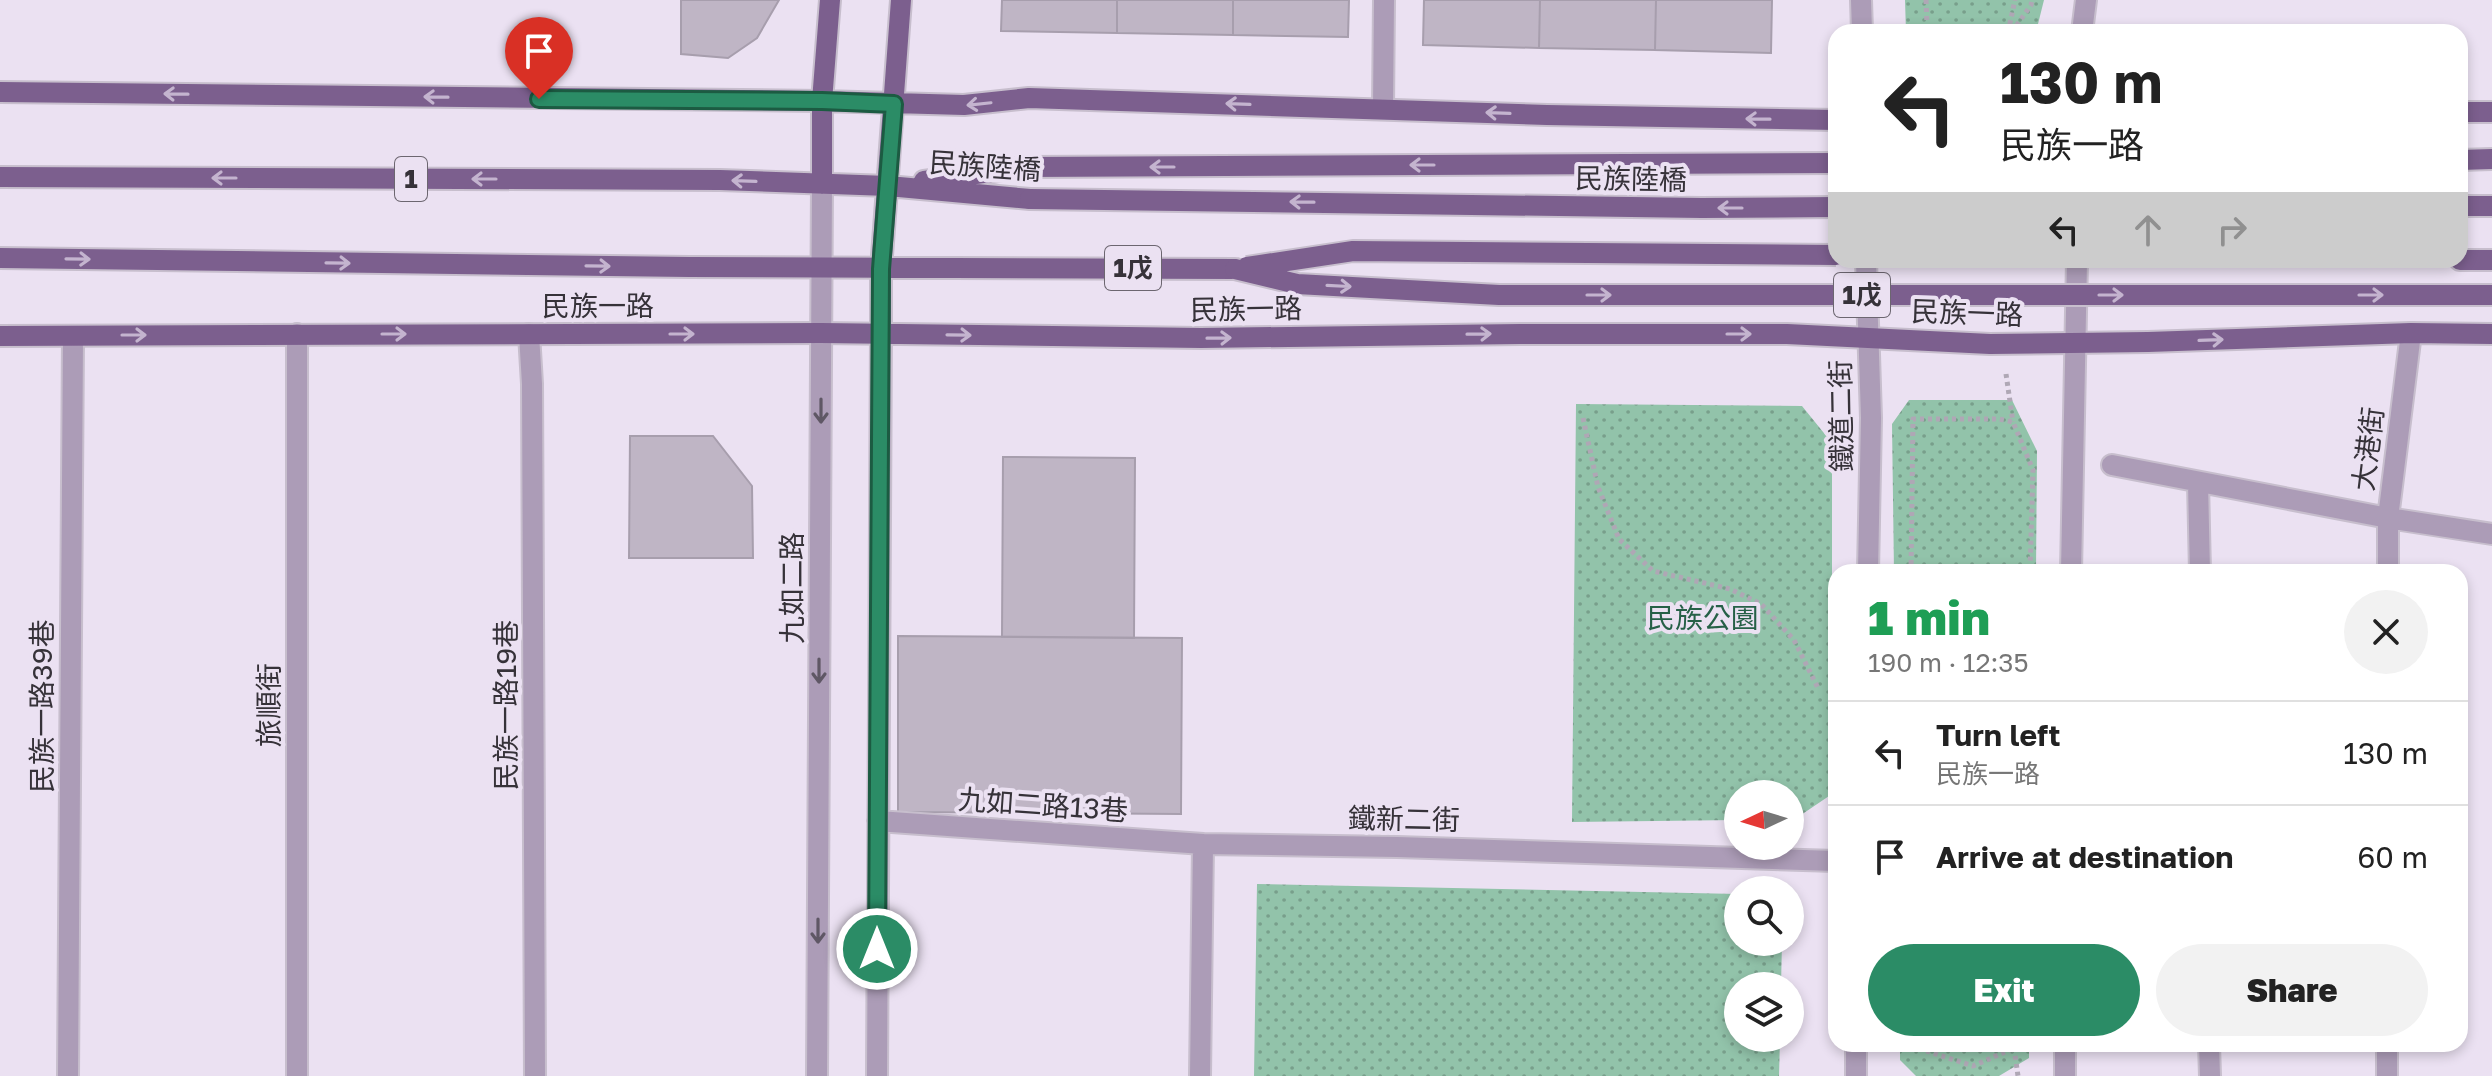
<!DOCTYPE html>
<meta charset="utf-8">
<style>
:root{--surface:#fff;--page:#f2f2f2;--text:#222;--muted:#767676;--line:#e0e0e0;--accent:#2b8c66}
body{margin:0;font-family:"Golos Text","Noto Sans TC",sans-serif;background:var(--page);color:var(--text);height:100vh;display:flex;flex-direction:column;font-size:30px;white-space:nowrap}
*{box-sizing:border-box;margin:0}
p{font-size:26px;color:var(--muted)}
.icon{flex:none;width:44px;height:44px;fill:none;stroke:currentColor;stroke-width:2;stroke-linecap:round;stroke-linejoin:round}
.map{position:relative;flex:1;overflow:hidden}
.side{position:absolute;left:1828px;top:564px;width:640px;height:488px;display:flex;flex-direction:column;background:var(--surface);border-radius:24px;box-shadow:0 4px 12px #0003}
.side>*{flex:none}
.top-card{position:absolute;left:1828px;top:24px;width:640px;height:244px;border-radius:24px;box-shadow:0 4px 12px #0003;background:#fff;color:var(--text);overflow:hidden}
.needle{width:52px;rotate:266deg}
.controls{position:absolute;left:1724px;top:780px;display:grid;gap:16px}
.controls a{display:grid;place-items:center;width:80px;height:80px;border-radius:50%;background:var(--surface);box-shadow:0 4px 12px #0003;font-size:40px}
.pin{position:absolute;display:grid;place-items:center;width:68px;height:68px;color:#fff;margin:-82px -34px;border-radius:50% 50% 50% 0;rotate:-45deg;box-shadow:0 0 8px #0007}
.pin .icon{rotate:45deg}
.me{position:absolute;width:88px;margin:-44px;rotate:0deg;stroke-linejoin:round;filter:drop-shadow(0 0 6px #0008)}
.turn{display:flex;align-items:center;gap:28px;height:168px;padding:0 40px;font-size:36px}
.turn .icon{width:104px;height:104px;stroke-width:2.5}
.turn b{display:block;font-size:56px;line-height:68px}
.lanes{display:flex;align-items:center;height:76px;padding:0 40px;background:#0003;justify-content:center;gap:40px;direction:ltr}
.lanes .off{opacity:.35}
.round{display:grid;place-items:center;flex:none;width:84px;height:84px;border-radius:42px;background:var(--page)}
.head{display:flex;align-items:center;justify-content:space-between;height:136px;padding:0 40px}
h1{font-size:48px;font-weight:800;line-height:60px;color:#1e9e55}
.button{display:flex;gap:16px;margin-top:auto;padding:16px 40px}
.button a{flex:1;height:92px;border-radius:48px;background:var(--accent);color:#fff;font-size:32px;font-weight:800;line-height:92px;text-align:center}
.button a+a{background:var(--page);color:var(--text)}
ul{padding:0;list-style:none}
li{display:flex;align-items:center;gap:24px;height:104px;padding:0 40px;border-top:2px solid var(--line)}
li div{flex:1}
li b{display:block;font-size:30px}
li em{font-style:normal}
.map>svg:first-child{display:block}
</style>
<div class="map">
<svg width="2492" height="1076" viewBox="0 0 2492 1076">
<defs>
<pattern id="grass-dots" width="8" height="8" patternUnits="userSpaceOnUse" patternTransform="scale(2)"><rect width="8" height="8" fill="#92c3aa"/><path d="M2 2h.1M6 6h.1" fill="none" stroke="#789f8b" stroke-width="1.8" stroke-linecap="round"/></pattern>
</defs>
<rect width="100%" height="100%" fill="#ebe1f2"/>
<path fill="url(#grass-dots)" d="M 1905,0 L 2044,0 L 2036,32 L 1906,32 Z
M 1909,400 L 2012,400 L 2037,451 L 2036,572 L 1894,572 L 1892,424 Z
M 1576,404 L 1802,406 L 1832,443 L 1832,794 L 1795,819 L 1790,819 L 1790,794 L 1738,794 L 1738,820 L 1572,822 Z
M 1257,884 L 1738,894 L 1738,942 L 1782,942 L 1781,986 L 1738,986 L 1738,1038 L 1780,1038 L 1779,1076 L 1254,1076 Z
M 1900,1044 L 2029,1044 L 2029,1058 L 1999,1076 L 1916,1076 L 1900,1060 Z"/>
<path fill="#bfb5c5" stroke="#a79ead" stroke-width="2" d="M 681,0 L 779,0 L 757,38 L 728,58 L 681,54 Z
M 1002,0 L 1117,0 L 1117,33 L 1001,31 Z
M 1117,0 L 1233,0 L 1233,35 L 1117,33 Z
M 1233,0 L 1349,0 L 1348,37 L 1233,35 Z
M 1424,0 L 1540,0 L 1539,48 L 1423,45 Z
M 1540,0 L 1656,0 L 1655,50 L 1539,48 Z
M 1656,0 L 1772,0 L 1771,53 L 1655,50 Z
M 630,436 L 713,436 L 752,486 L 753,558 L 629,558 Z
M 1003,457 L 1135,458 L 1134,638 L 1002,637 Z
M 898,636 L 1182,638 L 1181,814 L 898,812 Z"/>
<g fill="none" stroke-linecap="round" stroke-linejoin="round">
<g stroke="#c7becd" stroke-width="24">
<path id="minor" d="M 1861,0 L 1862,32
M 2082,32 L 2086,0
M 1383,108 L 1384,0
M 1866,260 L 1871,418 L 1868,572
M 297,334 L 297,1076
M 529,334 L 532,384 L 535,1076
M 2112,465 L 2388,518 L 2492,534
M 2198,483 L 2200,572
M 2071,572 L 2077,260
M 2388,572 L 2388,518 L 2411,333
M 878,821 L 1203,844
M 1856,1044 L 1856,1076
M 2209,1044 L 2210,1076
M 68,1076 L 73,336
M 817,1076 L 822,184
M 877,1076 L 881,334
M 1200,1076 L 1203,844 L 1397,847 L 1836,861
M 2065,1076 L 2065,1044
M 2387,1076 L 2387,1044"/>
</g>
<g stroke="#c7becd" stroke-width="24">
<path id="major" d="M 0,92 L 822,101 L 964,105 L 1029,98 L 1547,115 L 1836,120
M 2460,112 L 2492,112
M 2460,160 L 2492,159
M 0,177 L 720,180 L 888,186 L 1030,199
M 924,181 L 1028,167
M 822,184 L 822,101 L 830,0
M 2460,206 L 2492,206
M 0,258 L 689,267 L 1235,269
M 2460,260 L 2492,260
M 881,334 L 881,269 L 901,0
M 0,336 L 821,333 L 1201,338 L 1520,334 L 1787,334 L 1990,344 L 2148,342 L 2411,333 L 2492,334"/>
</g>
<path stroke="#afa7b5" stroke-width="5" stroke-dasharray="4 4" stroke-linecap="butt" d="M 1926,0 L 1927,27 L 1931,32
M 2008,32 L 2015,0
M 2012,32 L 2031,5 L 2032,0
M 2006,374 L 2013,422
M 1583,418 L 1598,487 L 1619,539 L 1653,571 L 1730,589 L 1761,604 L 1794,640 L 1819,690
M 1911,572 L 1913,419 L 1999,419 L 2013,422 L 2033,470 L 2030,572
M 1913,1044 L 1914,1047 L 1973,1066 L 2014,1048 L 2014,1044
M 1889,1047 L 1914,1047
M 2014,1048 L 2018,1076"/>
<use href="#minor" stroke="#ac9cb7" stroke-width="20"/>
<use href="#major" stroke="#7c5f8e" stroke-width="20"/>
<g stroke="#c7becd" stroke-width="24" stroke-linecap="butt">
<path id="major-bridge" d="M 1028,167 L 1836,163
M 1030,199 L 1702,208 L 1836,207
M 1247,267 L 1353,251 L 1836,255
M 1235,269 L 1297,284 L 1499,295 L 2492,295"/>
</g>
<use href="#major-bridge" stroke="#7c5f8e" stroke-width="20"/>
</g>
<defs><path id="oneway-shaft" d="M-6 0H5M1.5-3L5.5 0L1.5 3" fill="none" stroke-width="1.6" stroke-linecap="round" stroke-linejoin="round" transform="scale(2)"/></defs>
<g stroke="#c4b4cf">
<use href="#oneway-shaft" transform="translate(176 94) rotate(-179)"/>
<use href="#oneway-shaft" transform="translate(436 97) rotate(-179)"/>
<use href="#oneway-shaft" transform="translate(979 104) rotate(174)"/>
<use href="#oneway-shaft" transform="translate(1238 104) rotate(-178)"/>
<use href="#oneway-shaft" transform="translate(1498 113) rotate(-178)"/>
<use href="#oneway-shaft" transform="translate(1758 119) rotate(-179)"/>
<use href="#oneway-shaft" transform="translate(1422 165) rotate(180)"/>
<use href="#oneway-shaft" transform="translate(1162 167) rotate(180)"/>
<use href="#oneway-shaft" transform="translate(224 178) rotate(-180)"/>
<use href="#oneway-shaft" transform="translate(484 179) rotate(-180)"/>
<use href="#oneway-shaft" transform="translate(744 181) rotate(-178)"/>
<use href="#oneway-shaft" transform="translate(1302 202) rotate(-179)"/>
<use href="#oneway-shaft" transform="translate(1730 208) rotate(180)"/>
<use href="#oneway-shaft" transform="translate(78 259) rotate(1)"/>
<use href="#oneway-shaft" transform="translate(338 263) rotate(1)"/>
<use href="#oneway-shaft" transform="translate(598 266) rotate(1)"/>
<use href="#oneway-shaft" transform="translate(1339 286) rotate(3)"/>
<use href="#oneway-shaft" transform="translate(1599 295)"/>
<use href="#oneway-shaft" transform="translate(2111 295)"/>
<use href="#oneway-shaft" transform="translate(2371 295)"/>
<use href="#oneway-shaft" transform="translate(394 334)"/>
<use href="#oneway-shaft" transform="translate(682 334)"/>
<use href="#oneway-shaft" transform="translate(1479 334) rotate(-1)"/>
<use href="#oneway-shaft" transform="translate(1739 334)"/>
<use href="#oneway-shaft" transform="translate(134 335)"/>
<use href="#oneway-shaft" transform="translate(959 335) rotate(1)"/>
<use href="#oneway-shaft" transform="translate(1219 338) rotate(-1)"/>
<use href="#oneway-shaft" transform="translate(2211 340) rotate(-2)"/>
</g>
<g stroke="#5f5765">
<use href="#oneway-shaft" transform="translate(821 411) rotate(90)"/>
<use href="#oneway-shaft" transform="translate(819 671) rotate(90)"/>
<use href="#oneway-shaft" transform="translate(818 931) rotate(90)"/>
</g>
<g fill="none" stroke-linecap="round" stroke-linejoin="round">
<g stroke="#1c5b42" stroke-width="20">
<path id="route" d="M 539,99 L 822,101 L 894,104 L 881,269 L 877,949"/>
</g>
<use href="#route" stroke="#2b8c66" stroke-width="14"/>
</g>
<g text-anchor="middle" stroke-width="8" stroke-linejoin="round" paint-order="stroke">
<g fill="#ebe1f2" stroke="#6c6670" stroke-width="2">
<rect x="395" y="157" width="32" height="44" rx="6"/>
<rect x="1105" y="246" width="56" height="44" rx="6"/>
<rect x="1834" y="273" width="56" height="44" rx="6"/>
</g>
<g font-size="26" font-weight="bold" fill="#363239">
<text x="411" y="188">1</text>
<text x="1133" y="277">1戊</text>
<text x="1862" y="304">1戊</text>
</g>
<g font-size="28" fill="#363239" stroke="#ebe1f2">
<text transform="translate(985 166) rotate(4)" y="10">民族陸橋</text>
<text transform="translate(1631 179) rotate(1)" y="10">民族陸橋</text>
<text x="598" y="316">民族一路</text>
<text transform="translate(1246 309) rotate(-1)" y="10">民族一路</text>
<text transform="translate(1967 313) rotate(2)" y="10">民族一路</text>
<text transform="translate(1841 416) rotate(-91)" y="10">鐵道二街</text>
<text transform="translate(2368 449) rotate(-83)" y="10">大港街</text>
<text transform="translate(792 588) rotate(-90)" y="10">九如二路</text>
<text transform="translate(269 705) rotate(-90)" y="10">旅順街</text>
<text transform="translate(506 705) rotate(-90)" y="10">民族一路19巷</text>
<text transform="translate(42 706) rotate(-90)" y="10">民族一路39巷</text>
<text transform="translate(1043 805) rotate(4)" y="10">九如二路13巷</text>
<text transform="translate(1404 819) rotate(1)" y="10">鐵新二街</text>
</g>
<g font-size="28" fill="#266047" stroke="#ebe1f2">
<text x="1703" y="628">民族公園</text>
</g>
</g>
</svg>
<div class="controls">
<a><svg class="needle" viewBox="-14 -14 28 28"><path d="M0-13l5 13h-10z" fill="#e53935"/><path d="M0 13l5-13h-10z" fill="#767676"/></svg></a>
<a><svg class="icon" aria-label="search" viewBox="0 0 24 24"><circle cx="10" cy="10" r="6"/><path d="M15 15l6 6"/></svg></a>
<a><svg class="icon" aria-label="layers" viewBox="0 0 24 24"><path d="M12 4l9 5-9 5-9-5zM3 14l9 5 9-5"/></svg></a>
</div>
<div class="pin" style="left:539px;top:99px;background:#d93025"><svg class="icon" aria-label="arrive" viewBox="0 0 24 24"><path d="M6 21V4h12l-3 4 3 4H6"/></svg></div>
<svg class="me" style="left:877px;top:949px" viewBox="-20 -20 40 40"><circle r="17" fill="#2b8c66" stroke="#fff" stroke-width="3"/><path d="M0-11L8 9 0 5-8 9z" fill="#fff"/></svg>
<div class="top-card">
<div class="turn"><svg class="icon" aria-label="left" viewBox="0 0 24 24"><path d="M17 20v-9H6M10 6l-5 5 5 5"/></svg><div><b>130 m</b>民族一路</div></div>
<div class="lanes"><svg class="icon" aria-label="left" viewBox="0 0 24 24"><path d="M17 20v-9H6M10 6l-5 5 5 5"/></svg><svg class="icon off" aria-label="ahead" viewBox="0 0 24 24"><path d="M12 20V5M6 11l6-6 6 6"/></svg><svg class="icon off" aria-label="right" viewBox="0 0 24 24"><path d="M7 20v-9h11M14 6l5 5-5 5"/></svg></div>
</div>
<section class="side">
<div class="head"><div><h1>1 min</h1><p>190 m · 12:35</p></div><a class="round"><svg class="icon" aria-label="close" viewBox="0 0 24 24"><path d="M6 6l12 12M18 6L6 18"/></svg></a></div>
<ul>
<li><svg class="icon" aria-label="left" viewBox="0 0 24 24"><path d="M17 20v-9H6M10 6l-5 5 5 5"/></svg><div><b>Turn left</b><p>民族一路</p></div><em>130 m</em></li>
<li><svg class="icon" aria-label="arrive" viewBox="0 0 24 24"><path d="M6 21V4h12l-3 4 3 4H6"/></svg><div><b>Arrive at destination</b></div><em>60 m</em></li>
</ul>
<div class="button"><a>Exit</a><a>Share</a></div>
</section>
</div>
